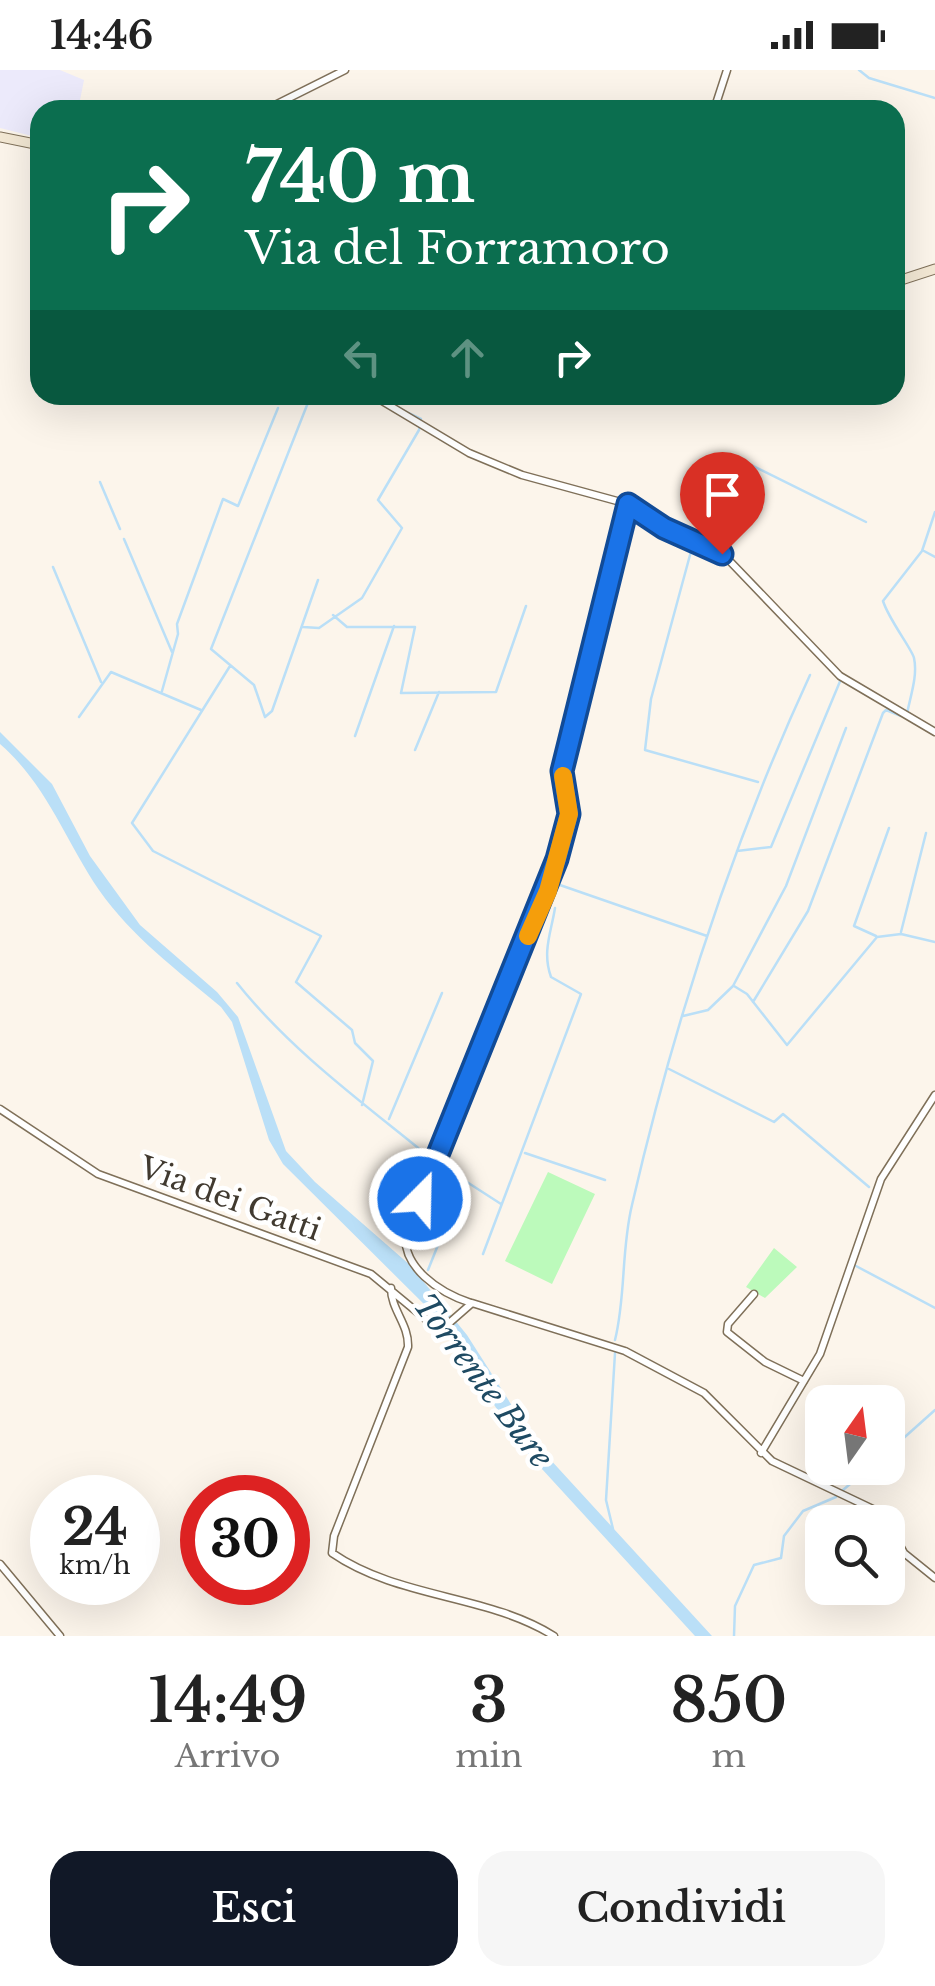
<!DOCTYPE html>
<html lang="it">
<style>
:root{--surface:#fff;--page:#f6f6f6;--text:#222;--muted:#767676;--accent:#111827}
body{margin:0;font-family:"Libre Baskerville",serif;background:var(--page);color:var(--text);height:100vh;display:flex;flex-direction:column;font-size:38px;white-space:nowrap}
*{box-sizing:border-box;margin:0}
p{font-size:32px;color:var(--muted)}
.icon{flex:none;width:55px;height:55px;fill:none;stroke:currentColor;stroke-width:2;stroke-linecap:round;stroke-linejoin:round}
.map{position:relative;height:1566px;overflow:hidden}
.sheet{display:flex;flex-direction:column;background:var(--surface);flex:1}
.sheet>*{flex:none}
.guide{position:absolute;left:30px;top:30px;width:875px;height:305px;border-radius:30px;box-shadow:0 10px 40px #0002;background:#0b6e4f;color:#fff;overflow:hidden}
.needle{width:65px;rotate:14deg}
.buttons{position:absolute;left:805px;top:1315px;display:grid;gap:20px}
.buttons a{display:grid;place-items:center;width:100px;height:100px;border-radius:20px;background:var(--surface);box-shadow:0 10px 40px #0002;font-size:50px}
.speed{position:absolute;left:30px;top:1405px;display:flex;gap:20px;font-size:50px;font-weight:700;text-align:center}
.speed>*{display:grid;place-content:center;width:130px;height:130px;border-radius:50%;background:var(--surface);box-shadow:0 10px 40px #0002;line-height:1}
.speed small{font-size:25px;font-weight:400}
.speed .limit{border:15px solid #d22;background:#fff;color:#111}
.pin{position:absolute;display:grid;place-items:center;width:85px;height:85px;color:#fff;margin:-102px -42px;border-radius:50% 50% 50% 0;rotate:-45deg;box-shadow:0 0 10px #0007}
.pin .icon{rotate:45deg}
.me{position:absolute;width:110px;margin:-55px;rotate:23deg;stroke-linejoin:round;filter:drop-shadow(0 0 8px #0008)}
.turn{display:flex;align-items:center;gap:35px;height:210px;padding:0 50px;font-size:45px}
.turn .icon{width:130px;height:130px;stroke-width:2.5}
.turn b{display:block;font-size:70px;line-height:85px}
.lanes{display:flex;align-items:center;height:95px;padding:0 50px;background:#0003;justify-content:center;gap:50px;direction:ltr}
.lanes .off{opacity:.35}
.eta{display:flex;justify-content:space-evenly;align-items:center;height:170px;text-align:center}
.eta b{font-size:60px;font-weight:600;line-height:70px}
.action{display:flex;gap:20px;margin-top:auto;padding:20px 50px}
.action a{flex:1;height:115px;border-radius:30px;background:var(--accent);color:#fff;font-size:40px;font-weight:600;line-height:115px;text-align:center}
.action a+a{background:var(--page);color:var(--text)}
.status{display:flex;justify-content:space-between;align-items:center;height:70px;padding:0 50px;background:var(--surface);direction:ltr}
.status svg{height:28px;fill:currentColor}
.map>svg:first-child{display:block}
</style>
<div class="status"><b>14:46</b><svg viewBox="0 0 49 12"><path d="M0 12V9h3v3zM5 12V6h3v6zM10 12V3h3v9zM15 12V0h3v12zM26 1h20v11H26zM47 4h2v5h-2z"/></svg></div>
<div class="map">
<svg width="935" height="1566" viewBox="0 0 935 1566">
<rect width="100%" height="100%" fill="#fcf5eb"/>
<path fill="#eceafb" d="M 0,0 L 60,0 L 84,10 L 78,40 L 40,40 L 40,68 L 0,58 Z"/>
<path fill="#bcfabb" d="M 548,1102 L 595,1124 L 552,1214 L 505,1191 Z
M 774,1178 L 797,1197 L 765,1228 L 746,1217 Z"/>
<path fill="#badff7" d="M 0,662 L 52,714 L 90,786 L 140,855 L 217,922 L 238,947 L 286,1081 L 315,1112 L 410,1195 L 467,1265 L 537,1375 L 712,1566 L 695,1566 L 520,1375 L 439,1249 L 283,1094 L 269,1070 L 232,952 L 221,937 C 177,900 132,867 99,820 C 65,770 47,715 0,674 Z"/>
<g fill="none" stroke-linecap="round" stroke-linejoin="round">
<path stroke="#badff7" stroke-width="2.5" d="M 859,0 L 869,8 L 935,28
M 311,325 L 211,579 L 254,615 L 265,647 L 272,641 L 318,510
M 392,335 L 396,325
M 731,385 L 866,452
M 755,397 L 704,469 L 693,474 L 651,629 L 645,680 L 758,712
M 100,412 L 120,459
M 124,469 L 172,582
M 924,481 L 935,487
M 53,497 L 101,612
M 333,545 L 347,557 L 415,557 L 401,623 L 496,622 L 526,536
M 303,557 L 319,558 L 362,528 L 402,458 L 378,430 L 419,360 L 421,349 L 404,341
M 230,596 L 132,753 L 153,781 L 321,866 L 296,912 L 352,960 L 355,973 L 373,991 L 362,1035
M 162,621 L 178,564 L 177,554 L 223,429 L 238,436 L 278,338
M 907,644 C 910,627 918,606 914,588 C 912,579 889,550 883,531 L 922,481 L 935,442
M 79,647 L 111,602 L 201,640
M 355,666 L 394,556
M 415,680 L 439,622
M 737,781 L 771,777 L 841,609
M 557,814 L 707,866
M 901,862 L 926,763
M 876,866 L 854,856 L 889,758
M 237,913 C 293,983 366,1035 433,1090
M 734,916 L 747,924 L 787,975 L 877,867 L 901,864 L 935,872
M 753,932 L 808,841 L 883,643 L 886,640 L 901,646
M 683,946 L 708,940 L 733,916 L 786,816 L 846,658
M 669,999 L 774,1052 L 783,1044 L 869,1117
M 389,1049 L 442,923
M 525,1083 L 605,1110
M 439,1094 L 501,1134
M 483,1184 L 581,924 L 551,907 C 542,882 551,863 555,838
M 856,1196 L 935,1238
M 428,1200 L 464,1110
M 615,1270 C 626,1226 621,1180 632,1135 C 674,953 732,774 810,605
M 888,1382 L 935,1340
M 843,1420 L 869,1398
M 613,1459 L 606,1430 L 615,1283
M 734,1566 L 735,1536 L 754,1495 L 781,1488 L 784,1466 L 803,1441 L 836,1427"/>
<g stroke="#7f7059" stroke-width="9">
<path id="street" d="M 265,40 L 345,0
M 714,40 L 727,0
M 372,325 L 469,383 L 522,405 L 628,434 L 663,457 L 722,483 L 840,606 L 935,662
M 0,1039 L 98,1104 L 371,1204 L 440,1261 L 472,1233 L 625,1281 L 704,1323 L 772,1391 L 877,1441 L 886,1452
M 391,1218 C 391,1240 409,1254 408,1277 L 334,1466 L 332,1483 C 399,1529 487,1524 554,1566
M 754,1224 L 728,1254 L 727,1262 L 765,1292 L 804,1311
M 471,1233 C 440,1223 400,1197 406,1161 L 548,821 L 569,743 L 562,701 L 571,660 L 628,434
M 761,1383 L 820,1284 L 881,1109 L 935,1025
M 888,1454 L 904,1483 L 935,1508
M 0,1494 L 60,1566"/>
</g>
<g stroke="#7f7059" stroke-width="11">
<path id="secondary" d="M 0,67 L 40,75
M 895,212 L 935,199"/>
</g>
<use href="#street" stroke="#fff" stroke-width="6"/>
<use href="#secondary" stroke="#f3e8d4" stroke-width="9"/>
</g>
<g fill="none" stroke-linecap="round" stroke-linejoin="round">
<g stroke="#114b97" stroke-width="25">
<path id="route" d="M 420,1129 L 557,789 L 569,744 L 562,701 L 628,434 L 664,458 L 722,484"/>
</g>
<use href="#route" stroke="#1a73e8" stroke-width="18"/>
<path stroke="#f59e0b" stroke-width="18" d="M 528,866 L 548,821 L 569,744 L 563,706"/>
</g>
<g text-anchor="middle" stroke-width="9" stroke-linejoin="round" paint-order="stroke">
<g font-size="30" fill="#413a30" stroke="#fff">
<text transform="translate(230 1129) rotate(20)" y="10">Via dei Gatti</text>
</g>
<g font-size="32" font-style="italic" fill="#1e4a62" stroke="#fff">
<text transform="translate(483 1311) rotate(53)" y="11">Torrente Bure</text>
</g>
</g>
</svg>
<div class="buttons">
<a><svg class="needle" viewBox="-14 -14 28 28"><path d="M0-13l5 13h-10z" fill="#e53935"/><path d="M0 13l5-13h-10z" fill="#767676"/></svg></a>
<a><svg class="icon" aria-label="search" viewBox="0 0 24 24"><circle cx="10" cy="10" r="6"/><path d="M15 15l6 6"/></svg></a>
</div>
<div class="speed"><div>24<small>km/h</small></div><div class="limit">30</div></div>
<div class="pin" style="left:722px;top:484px;background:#d93025"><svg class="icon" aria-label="arrive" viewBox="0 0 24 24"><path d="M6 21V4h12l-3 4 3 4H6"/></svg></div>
<svg class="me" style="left:420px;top:1129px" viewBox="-20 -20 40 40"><circle r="17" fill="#1a73e8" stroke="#fff" stroke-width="3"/><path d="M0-11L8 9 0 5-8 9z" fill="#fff"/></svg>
<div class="guide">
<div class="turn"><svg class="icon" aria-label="right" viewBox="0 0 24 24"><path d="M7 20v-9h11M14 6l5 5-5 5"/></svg><div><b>740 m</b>Via del Forramoro</div></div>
<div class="lanes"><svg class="icon off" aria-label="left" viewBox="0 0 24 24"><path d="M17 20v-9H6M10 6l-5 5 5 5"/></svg><svg class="icon off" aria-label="ahead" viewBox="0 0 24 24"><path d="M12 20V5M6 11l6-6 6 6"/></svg><svg class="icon" aria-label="right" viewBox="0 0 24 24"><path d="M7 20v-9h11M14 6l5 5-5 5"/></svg></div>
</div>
</div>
<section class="sheet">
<div class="eta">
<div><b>14:49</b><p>Arrivo</p></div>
<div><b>3</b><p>min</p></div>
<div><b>850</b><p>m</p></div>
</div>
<div class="action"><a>Esci</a><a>Condividi</a></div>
</section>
